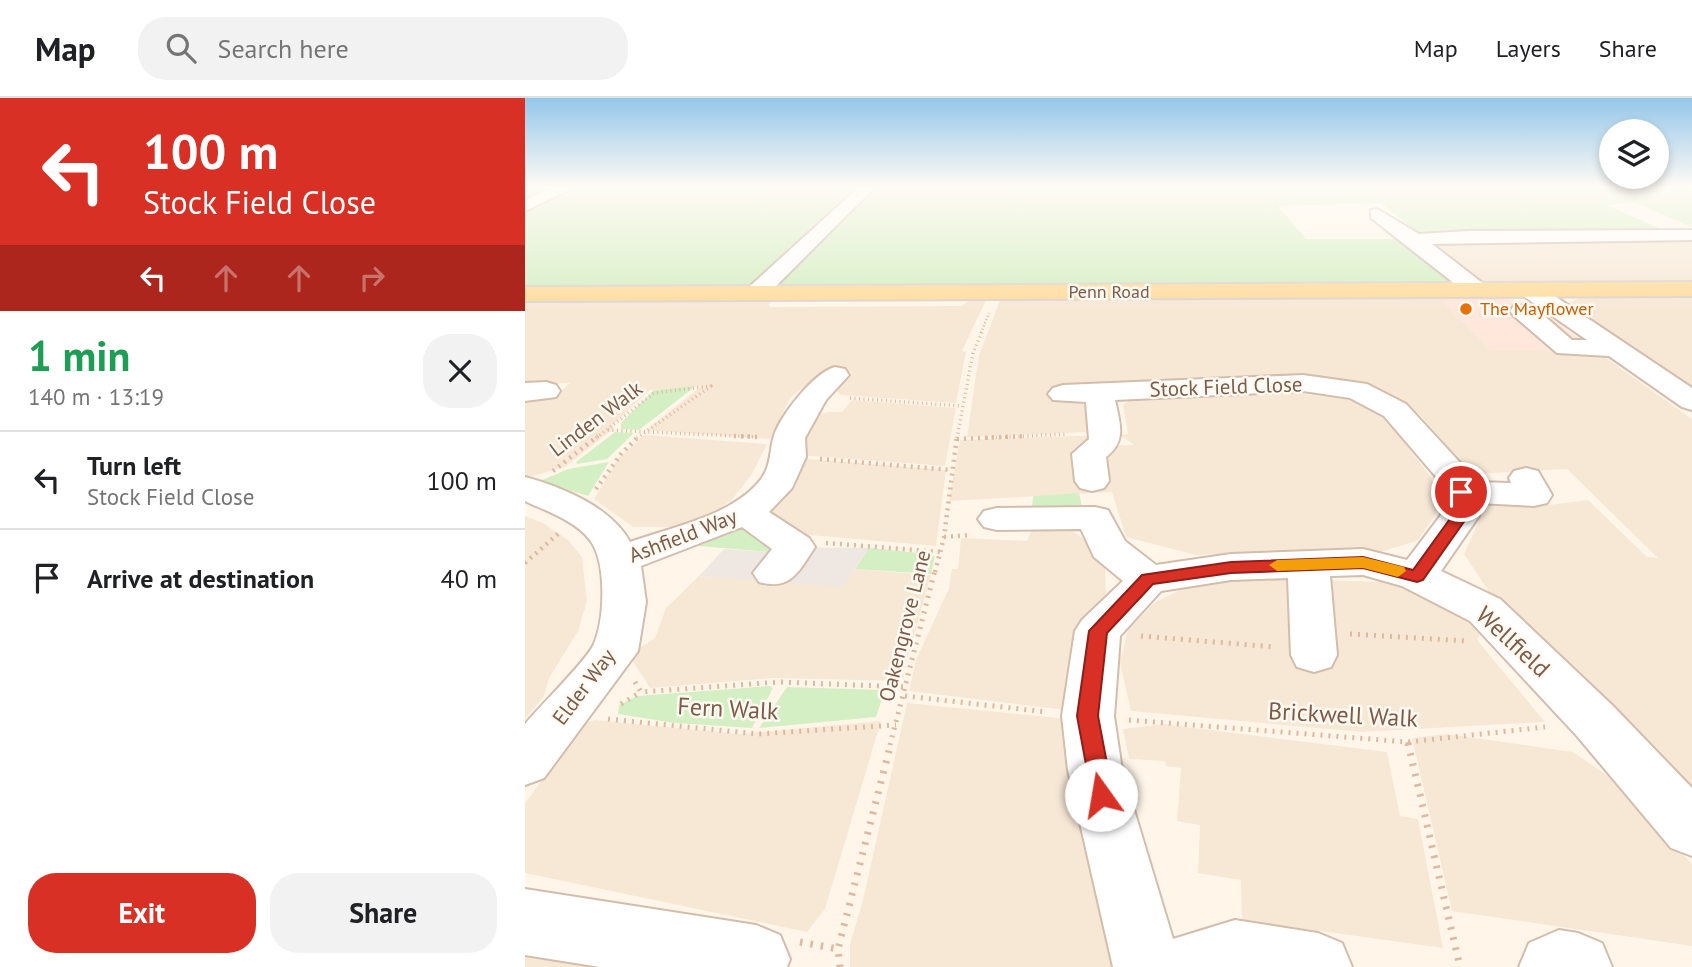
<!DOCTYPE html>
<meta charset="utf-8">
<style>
:root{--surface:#fff;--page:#f2f2f2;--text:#202124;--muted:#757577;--line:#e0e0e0;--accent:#d93025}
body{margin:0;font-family:"PT Sans",sans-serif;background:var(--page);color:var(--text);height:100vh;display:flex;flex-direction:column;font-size:26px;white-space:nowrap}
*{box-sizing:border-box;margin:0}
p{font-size:23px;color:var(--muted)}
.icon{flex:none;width:38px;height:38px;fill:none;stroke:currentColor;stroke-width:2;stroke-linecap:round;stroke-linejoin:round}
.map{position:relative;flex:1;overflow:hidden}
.details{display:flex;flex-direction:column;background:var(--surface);width:525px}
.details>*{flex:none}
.guide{background:#d93025;color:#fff;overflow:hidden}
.tools{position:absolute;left:1074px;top:21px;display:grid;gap:14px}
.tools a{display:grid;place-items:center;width:70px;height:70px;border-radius:50%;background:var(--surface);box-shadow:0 4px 10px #0003;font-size:35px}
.pin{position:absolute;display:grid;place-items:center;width:60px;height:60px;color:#fff;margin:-30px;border:4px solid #fff;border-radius:50%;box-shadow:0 2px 7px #0007}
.me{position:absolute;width:77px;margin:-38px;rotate:347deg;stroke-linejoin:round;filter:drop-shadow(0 0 5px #0008)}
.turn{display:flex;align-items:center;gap:24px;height:147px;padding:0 28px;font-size:32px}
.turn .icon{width:91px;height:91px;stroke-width:2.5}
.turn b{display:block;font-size:49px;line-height:60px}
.lanes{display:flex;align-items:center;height:66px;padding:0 28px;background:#0003;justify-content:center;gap:35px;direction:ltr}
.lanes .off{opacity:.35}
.round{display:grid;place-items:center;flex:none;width:74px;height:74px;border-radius:28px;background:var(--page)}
.summary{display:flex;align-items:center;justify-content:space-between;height:119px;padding:0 28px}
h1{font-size:42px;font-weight:700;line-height:52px;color:#1e9e55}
.button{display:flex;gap:14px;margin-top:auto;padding:14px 28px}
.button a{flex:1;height:80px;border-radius:28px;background:var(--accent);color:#fff;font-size:28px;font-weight:700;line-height:80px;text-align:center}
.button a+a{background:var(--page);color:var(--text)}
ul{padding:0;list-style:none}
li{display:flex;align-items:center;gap:21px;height:98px;padding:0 28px;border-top:2px solid var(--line)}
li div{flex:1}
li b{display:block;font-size:26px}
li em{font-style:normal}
header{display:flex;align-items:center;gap:42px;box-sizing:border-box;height:98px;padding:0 35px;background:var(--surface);border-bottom:2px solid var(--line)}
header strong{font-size:33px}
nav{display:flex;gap:38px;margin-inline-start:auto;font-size:24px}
.search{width:490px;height:63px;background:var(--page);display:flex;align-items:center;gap:18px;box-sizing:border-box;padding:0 24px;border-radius:28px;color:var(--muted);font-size:26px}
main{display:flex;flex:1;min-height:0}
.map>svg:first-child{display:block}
</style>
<header>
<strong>Map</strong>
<div class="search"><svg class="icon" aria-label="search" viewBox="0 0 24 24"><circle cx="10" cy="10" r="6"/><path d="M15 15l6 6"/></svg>Search here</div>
<nav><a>Map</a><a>Layers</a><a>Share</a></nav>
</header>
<main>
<section class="details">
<div class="guide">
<div class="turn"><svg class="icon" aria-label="left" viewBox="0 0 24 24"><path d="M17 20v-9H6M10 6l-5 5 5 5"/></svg><div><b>100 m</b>Stock Field Close</div></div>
<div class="lanes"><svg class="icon" aria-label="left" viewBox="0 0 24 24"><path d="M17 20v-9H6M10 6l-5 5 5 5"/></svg><svg class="icon off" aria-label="ahead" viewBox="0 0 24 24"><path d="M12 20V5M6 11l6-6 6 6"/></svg><svg class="icon off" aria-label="ahead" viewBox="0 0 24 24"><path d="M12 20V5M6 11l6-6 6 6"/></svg><svg class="icon off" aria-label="right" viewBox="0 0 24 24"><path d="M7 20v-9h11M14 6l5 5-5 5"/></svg></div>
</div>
<div class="summary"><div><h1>1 min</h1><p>140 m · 13:19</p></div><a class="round"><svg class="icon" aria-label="close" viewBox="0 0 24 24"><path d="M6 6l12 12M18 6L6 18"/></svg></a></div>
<ul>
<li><svg class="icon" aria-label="left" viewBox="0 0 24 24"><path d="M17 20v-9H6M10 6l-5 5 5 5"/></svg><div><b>Turn left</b><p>Stock Field Close</p></div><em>100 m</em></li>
<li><svg class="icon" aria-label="arrive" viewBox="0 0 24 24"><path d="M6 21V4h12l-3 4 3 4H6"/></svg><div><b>Arrive at destination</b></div><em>40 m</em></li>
</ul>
<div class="button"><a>Exit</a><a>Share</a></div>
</section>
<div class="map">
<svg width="1167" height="869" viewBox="0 0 1167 869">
<rect width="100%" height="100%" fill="#fff6e9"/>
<path fill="#f7e8d6" d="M 900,140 L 1167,140 L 1167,187 L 958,187 Z
M 1061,196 L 1167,196 L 1167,289 L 1043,206 Z
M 911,198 L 1071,253 L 1167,321 L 1167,693 L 970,503 L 939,456 L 954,423 L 957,409 L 970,403 L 1024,407 L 1063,402 L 1122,459 L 1133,460 L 1042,371 L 946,376 L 896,318 L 878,304 L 861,296 L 773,279 L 527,289 L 527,303 L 553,302 L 562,308 L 565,334 L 442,339 L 454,257 L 476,200 Z
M 231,199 L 229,203 L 247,203 L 243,207 L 246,209 L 437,208 L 445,202 L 461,202 L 437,253 L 441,254 L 431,305 L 316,297 L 309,291 L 328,274 L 298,273 L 265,300 L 245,341 L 121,332 L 177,288 L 125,292 L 88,326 L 88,331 L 40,369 L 0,380 L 0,302 L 31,298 L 45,285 L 0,287 L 0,200 Z
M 766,294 L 829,303 L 862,322 L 905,378 L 915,401 L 911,416 L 892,443 L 852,455 L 817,450 L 671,457 L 601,439 L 587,394 L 424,403 L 435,342 L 581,337 L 576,348 L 609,347 L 595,337 L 603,336 L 598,307 L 606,301 Z
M 327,302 L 431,310 L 420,368 L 272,357 L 289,319 L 302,314 L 317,314 Z
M 119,337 L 242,346 L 227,376 L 206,403 L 185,416 L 148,429 L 108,429 L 69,401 L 93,361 Z
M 271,360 L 421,372 L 411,448 L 273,436 L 257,420 L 241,417 Z
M 0,418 L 18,425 L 43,442 L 57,459 L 62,503 L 53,533 L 24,580 L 19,598 L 0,621 Z
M 508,429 L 543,430 L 559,441 L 580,467 L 581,498 L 570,510 L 540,612 L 384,593 L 391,562 L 424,490 L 427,471 L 433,471 L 436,440 L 502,443 Z
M 330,471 L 406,477 L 376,583 L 248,580 L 125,590 L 104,557 L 130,540 L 141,510 L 174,478 L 316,488 Z
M 752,481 L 864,484 L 914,504 L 936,516 L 956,534 L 952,542 L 1020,624 L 837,634 L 606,613 L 595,565 L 603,532 L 629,505 L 661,489 L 681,484 Z
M 382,605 L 543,621 L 594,869 L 325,869 L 325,846 L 338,802 Z
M 70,622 L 214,636 L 356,623 L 300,811 L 282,834 L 0,775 L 0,705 L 60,625 Z
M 638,626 L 862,654 L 875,718 L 893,721 L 918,850 L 717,822 L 716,782 L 673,775 L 675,727 L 652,723 L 656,670 L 641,668 L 640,663 L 604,661 L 598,631 Z
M 922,636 L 1048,654 L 1094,686 L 1167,766 L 1167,848 L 927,813 L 887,640 Z
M 0,842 L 147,869 L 0,869 Z"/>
<path fill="#ffe7dc" d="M 965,197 L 1007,206 L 1071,253 L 966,252 L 911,198 Z"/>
<path fill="#efe8e2" d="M 246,449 L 344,450 L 317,489 L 174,478 L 199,451 L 246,454 Z"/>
<path fill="#d5efc4" d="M 0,90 L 333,90 L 232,186 L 212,189 L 0,190 Z
M 341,90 L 1167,90 L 1167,129 L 1111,105 L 1081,107 L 1143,134 L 893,135 L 856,105 L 753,108 L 781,141 L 877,141 L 932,181 L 923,187 L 249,189 Z
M 171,288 L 114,332 L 96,331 L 96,325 L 129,292 Z
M 90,334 L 109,335 L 82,361 L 52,366 L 51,364 Z
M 84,364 L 63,398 L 15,383 L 43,371 Z
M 554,395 L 557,409 L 545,413 L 507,409 L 508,398 Z
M 214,430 L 246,449 L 246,454 L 173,448 Z
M 344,450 L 405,456 L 410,458 L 406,476 L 330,471 Z
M 245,588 L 248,590 L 227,630 L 149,625 L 93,616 L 94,607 L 112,598 Z
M 262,589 L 360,592 L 351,619 L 234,630 Z"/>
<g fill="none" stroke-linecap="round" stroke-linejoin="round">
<g stroke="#d3bdac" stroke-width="4">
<path id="minor" d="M 27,90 L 48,90 L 0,113 L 0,102 Z
M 333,90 L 349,90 L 239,200 L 223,200 L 220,195 L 223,190 Z
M 852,111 L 894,136 L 943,133 L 1167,132 L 1167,142 L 907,146 L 960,187 L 963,192 L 960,197 L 944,197 L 846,120 L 846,112 Z
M 1005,185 L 1013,187 L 1167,290 L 1167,312 L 1157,309 L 1084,258 L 1032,255 L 989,218 L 985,213 L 989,208 L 1008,208 L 1047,242 L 1062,242 L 997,197 L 994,192 L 997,187 Z
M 310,269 L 320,271 L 324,277 L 301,302 L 280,340 L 281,359 L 267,390 L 244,414 L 284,440 L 290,449 C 274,473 266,493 234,484 L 228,475 L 247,451 L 217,429 L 116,468 L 121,504 L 113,553 L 19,680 L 0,687 L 0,626 C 16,607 58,566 68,548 C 80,523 82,464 65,442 C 51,423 21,413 0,403 L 0,379 C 37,389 86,409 105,444 C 147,429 202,419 232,386 C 246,371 244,358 248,341 C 253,320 289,274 310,269 Z
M 778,277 L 842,286 L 881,306 L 940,370 L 949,384 L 986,385 L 984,380 L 989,373 L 1001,370 L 1013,373 L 1027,397 L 1022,405 L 1009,408 L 954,405 L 954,418 L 916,473 L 975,501 L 1088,608 L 1167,690 L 1167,758 L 1146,750 L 1052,638 L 945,523 L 877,488 L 838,477 L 805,478 L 812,557 L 806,569 L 789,574 L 772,569 L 766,557 L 763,480 L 706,482 L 636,493 L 595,538 L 589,618 L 597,672 L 648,841 L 710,822 L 793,835 L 817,845 L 827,869 L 588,869 L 543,672 L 537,618 L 550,533 L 557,522 L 598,483 L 569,459 L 556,431 L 472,432 L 459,429 L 453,421 L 459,413 L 472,410 L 570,409 L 583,412 L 600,443 L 631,467 L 706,456 L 838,451 L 882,462 L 916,417 L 918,394 L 912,380 L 859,318 L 825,300 L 778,293 L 590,302 C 595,326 602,343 581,359 L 584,383 L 579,390 L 567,393 L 555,390 L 550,383 L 547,356 L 564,341 L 561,304 L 528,302 L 523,296 L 528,290 L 538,287 Z
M 21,284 L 31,287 L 35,293 L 31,299 L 0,303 L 0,285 Z
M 0,791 L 231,827 L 255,837 L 265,861 L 262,869 L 75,869 L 0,857 Z
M 1034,832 L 1053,835 L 1077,845 L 1087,869 L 994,869 L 1004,845 Z"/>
</g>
<g stroke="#ddd4cf" stroke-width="4">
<path id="major" d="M 1167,184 L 1167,198 L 0,203 L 0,189 Z"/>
</g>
<path stroke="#deb89f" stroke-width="2.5" stroke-dasharray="1 2.5" stroke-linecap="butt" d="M 456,235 L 464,215"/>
<path stroke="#deb89f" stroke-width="3.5" stroke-dasharray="1 3.5" stroke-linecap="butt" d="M 325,300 L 436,308
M 83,332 L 232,339
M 71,340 L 129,295 L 186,288 L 112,340
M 432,340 L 448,255 L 457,234
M 462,340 L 543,336"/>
<path stroke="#deb89f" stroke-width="4.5" stroke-dasharray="2 5" stroke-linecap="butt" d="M 209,338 L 232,339
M 432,341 L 500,338
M 295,361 L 427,372
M 28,373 L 73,338
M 71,391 L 96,356 L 114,338
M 419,439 L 447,437
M 301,445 L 415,454
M 0,465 L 34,435
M 410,474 L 419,439 L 432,338"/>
<path stroke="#deb89f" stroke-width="5" stroke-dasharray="2 6" stroke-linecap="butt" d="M 825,536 L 942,543
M 616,538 L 750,549
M 110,584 L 116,594 L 254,584 L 382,589
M 380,598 L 522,614
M 96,606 L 116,594
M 83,621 L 233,636 L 371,627
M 604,622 L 883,644 L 1020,629
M 883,644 L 884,647
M 365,647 L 410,472"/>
<path stroke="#deb89f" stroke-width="7" stroke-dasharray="2.5 8" stroke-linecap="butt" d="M 883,645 L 935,869
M 275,844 L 313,851
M 315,869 L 313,851 L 366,645"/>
<use href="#minor" fill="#fff" fill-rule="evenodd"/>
<use href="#major" fill="#ffdc9f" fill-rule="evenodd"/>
</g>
<linearGradient id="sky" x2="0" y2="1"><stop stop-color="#95c7ea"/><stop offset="0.42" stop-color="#fffbf5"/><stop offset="1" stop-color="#fffbf5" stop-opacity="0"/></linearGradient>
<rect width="1167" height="212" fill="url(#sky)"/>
<path fill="#d93025" stroke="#8d1f18" stroke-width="2" d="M 936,390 L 944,394 L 943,418 L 898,482 L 892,484 L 838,470 L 706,475 L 628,486 L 582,535 L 573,618 L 588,697 L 585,704 L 576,707 L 568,704 L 552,618 L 564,533 L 617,477 L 706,464 L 838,459 L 888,472 L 927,418 L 929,394 Z"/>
<path fill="#f59e0b" d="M 838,459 L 879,469 L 881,473 L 873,479 L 838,470 L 752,473 L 744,467 L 752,462 Z"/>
<circle fill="#e8710a" stroke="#fffaf1" stroke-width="2.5" cx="941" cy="211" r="7"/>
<g text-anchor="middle" stroke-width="5" stroke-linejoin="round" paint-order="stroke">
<g font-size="18" fill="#7d5b48" stroke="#fffaf1">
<text x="584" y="200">Penn Road</text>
</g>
<g font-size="18" fill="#c56008" stroke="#fffaf1" text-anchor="start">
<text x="955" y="217">The Mayflower</text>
</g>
<g font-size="21" fill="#7d5b48" stroke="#fffaf1">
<text transform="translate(701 289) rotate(-2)" y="7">Stock Field Close</text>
<text transform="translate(71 321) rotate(-37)" y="7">Linden Walk</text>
<text transform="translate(158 438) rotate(-21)" y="7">Ashfield Way</text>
<text transform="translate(380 528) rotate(-76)" y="7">Oakengrove Lane</text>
<text transform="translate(59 589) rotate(-53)" y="7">Elder Way</text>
</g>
<g font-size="24" fill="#7d5b48" stroke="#fffaf1">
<text transform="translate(988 544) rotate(43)" y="8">Wellfield</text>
<text transform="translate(203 611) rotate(3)" y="8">Fern Walk</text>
<text transform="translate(818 617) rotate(3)" y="8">Brickwell Walk</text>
</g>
</g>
</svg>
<div class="tools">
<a><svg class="icon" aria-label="layers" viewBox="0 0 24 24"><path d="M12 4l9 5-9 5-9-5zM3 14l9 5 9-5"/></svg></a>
</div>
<div class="pin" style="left:936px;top:394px;background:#d93025"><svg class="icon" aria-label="arrive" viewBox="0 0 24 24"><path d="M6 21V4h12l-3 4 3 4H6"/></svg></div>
<svg class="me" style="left:576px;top:697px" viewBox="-20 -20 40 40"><circle r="19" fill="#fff"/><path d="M0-13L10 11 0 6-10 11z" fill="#d93025"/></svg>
</div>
</main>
